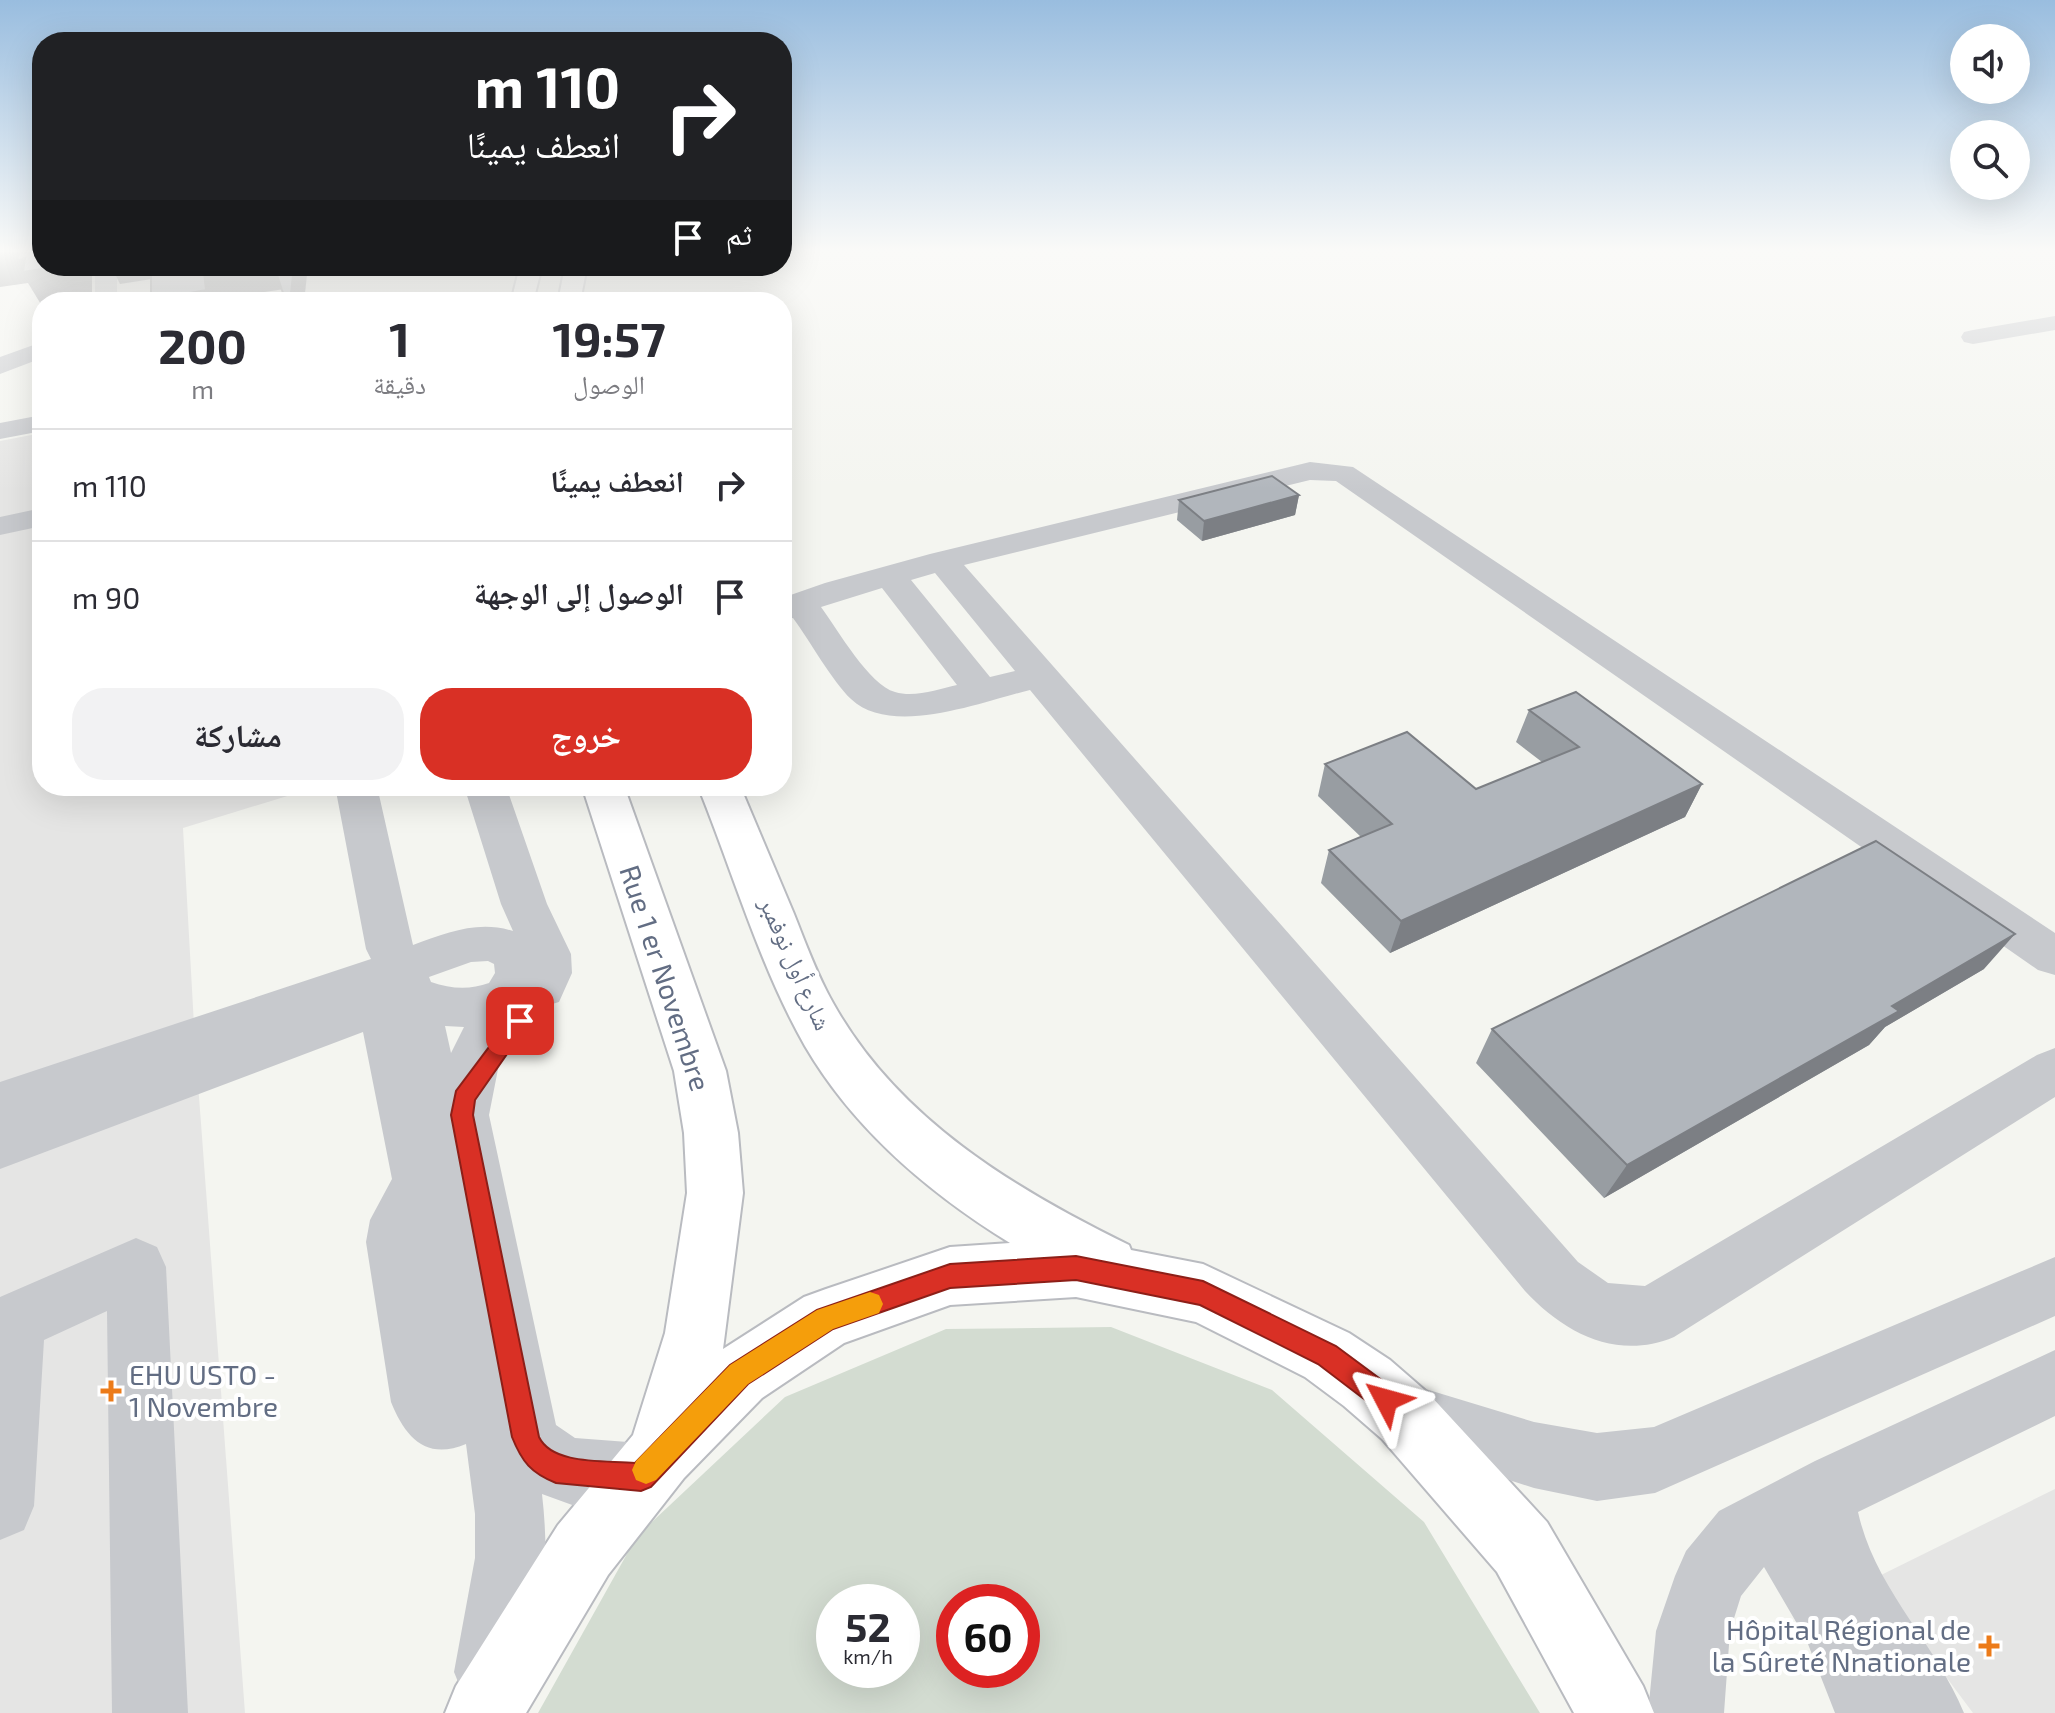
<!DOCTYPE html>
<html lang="ar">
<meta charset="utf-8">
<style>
:root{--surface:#fff;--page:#f2f2f3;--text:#2b2b33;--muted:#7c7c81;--line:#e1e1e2;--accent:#d93025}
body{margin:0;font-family:"Exo 2","Noto Naskh Arabic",sans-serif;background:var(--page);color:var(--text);direction:rtl;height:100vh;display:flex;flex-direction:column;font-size:30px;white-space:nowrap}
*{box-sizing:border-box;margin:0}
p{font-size:26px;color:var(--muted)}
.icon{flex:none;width:44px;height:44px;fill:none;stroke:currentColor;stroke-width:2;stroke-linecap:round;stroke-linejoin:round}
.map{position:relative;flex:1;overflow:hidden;direction:ltr}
.side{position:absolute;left:32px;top:292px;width:760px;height:504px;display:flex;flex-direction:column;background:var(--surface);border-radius:32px;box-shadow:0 8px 32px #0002;direction:rtl}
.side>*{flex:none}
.hud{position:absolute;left:32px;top:32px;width:760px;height:244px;border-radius:32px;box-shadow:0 8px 32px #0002;direction:rtl;background:#202124;color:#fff;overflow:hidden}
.buttons{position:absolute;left:1950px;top:24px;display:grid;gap:16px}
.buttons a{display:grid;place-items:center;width:80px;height:80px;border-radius:50%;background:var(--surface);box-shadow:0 8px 32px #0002;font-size:40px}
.speed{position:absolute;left:816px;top:1584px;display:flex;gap:16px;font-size:40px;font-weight:700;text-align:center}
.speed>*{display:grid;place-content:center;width:104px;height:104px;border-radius:50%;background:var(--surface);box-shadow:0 8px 32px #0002;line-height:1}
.speed small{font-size:20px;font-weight:400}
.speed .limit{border:12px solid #d22;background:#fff;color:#111}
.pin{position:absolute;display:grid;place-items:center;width:68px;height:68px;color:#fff;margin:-34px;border-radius:16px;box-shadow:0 4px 12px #0006}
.me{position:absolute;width:88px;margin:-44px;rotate:309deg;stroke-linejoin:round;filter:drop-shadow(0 0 6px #0008)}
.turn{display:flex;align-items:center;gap:28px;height:168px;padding:0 40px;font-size:36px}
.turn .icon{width:104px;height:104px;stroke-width:2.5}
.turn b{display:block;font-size:56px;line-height:68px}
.then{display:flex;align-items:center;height:76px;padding:0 40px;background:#0003;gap:16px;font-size:30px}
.eta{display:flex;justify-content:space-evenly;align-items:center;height:136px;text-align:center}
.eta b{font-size:48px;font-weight:700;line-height:56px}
.cta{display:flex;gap:16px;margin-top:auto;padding:16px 40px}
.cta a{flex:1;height:92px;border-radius:32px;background:var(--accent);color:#fff;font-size:32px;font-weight:700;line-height:92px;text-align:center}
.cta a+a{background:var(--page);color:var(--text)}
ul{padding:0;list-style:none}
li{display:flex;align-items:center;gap:24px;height:112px;padding:0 40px;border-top:2px solid var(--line)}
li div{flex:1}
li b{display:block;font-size:30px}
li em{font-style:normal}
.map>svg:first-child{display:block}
</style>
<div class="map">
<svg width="2055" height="1713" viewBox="0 0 2055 1713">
<rect width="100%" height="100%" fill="#f4f5f0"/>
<path fill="#e5e5e4" d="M 42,433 L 42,786 L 320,786 L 183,828 L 195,1043 L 245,1713 L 0,1713 L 0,441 Z
M 2055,1489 L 2055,1713 L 1973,1713 L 1873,1579 Z"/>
<path fill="#d3dcd1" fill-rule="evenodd" d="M 1111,1327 L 1272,1390 L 1424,1522 L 1540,1713 L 538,1713 L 637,1536 L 785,1397 L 946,1329 ZM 834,1602 L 902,1602 L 902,1670 L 834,1670 ZM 954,1602 L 1022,1602 L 1022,1670 L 954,1670 Z"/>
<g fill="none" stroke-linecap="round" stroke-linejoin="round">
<g stroke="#b9bbc0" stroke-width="4">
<path id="major" d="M 520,266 L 542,266 L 533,302 L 511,302 Z
M 565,266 L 587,266 L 580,302 L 558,302 Z
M 582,786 L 624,786 L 726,1071 L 738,1133 L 743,1193 L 723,1349 L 804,1297 L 826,1289 L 950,1247 L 1010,1243 C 929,1193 854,1130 805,1046 C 759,965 733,872 698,786 L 740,786 C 758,829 776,871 794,914 C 806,944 817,975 833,1003 C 897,1118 1014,1189 1129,1245 L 1131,1250 L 1203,1264 L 1349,1333 L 1390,1360 L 1428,1393 L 1547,1522 L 1643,1686 L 1654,1713 L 1574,1713 L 1497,1572 L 1382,1439 L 1344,1406 L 1305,1377 L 1196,1322 L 1076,1297 L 950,1305 L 844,1343 L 762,1398 L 684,1478 L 608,1575 L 526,1713 L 445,1713 L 456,1686 L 558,1525 L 633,1435 L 665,1333 L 687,1193 L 684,1133 L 674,1071 Z"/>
</g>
<path fill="#c7c9cd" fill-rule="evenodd" d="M 95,266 L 117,266 L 117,302 L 95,302 Z
M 2055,316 L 2055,330 L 1973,344 L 1964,342 L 1961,337 L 1964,332 L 1973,330 Z
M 42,342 L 42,358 L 0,374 L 0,357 Z
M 42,415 L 42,431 L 0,439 L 0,423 Z
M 1310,462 L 1353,467 L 2055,933 L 2055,975 L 2038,970 L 1336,481 L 1310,480 L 964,565 L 1578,1262 L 1608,1283 L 1645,1286 L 2037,1055 L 2055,1048 L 2055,1097 L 1674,1337 C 1617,1361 1564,1333 1525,1291 L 1030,690 C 984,701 892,738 851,699 C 832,681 810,641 793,618 L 782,620 L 782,598 L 825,583 L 930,554 ZM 935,573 L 1015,671 L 990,677 L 911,580 ZM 882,588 L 957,685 C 938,689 915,698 895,692 C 869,685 838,630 821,607 Z
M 42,508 L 42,526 L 0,535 L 0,517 Z
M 335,786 L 377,786 L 413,945 C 447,933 477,920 513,931 L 501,904 L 464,786 L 506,786 L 547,904 L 571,954 L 572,973 L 559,1002 L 542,1007 L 528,1003 L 500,1059 L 489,1115 L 556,1425 L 575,1438 L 641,1443 L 665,1453 L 675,1477 L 665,1501 L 641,1511 L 575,1506 L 542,1494 C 550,1562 545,1635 519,1699 L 492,1710 L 465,1699 L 454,1672 L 475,1558 L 475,1514 L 466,1444 C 426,1461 405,1437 391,1402 L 366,1242 L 370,1220 L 392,1179 L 363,1032 L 0,1169 L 0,1082 L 371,959 L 366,949 ZM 488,961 L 494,964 L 495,973 L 489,983 C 470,990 451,989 431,982 L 429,977 L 471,962 ZM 445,1026 L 464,1027 L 451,1053 Z
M 136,1238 L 157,1247 L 166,1267 L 188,1713 L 112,1713 L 107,1311 L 44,1340 L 34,1506 L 24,1530 L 0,1540 L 0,1297 Z
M 2055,1257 L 2055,1316 L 1655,1493 L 1597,1501 L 1534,1488 L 1386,1440 L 1376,1417 L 1386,1394 L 1409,1384 L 1534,1422 L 1597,1433 L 1654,1427 Z
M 2055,1350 L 2055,1416 L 1858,1512 C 1875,1589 1935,1642 1964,1713 L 1835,1713 L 1806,1639 L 1764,1567 L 1741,1596 L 1730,1631 L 1724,1713 L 1648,1713 L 1656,1631 L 1675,1576 L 1686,1551 L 1719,1511 L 1815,1461 Z"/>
<use href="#major" fill="#fff" fill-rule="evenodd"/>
</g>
<path fill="#989da2" d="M 1299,495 L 1295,515 L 1202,541 L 1177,520 L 1179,500 Z
M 1529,710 L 1702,784 L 1685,817 L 1390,953 L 1321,883 L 1329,850 L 1361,837 L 1318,796 L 1325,764 L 1476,789 L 1542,762 L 1516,742 Z
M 1984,969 L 1885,1027 L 1869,1045 L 1604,1198 L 1476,1063 L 1492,1029 Z"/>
<path fill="#7c7f84" d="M 0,252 L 39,252 L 61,266 L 92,266 L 92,300 L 83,302 L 42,302 L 42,306 L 28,283 L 0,287 Z
M 111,266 L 150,266 L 152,279 L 120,284 Z
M 247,266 L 275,266 L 285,289 L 217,299 L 217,302 L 191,302 L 190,293 L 204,272 Z
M 294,266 L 308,266 L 304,302 L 290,302 Z
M 1299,495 L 1295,515 L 1202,541 L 1204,521 Z
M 1702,784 L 1685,817 L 1390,953 L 1401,921 Z
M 2015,934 L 1984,969 L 1885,1027 L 1869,1045 L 1604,1198 L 1627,1165 L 1892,1006 Z"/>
<path fill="#b1b6bc" stroke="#7c7f84" stroke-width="2" d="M 18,252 L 42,252 L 42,266 L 61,266 L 23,272 L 25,258 L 17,261 Z
M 151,266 L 247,266 L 204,272 L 206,290 L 190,293 L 191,302 L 151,302 Z
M 274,266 L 294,266 L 290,302 L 286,302 Z
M 1272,476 L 1299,495 L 1204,521 L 1179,500 Z
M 1576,692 L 1702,784 L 1401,921 L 1329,850 L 1392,824 L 1325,764 L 1407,732 L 1476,789 L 1579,747 L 1529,710 Z
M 1876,841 L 2015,934 L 1892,1006 L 1899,1011 L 1627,1165 L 1492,1029 Z"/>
<linearGradient id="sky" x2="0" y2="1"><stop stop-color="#99bddf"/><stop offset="0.51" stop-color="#fafaf8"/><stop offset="1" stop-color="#fafaf8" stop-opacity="0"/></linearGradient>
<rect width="2055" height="492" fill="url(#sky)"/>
<path fill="#d93025" stroke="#8d1f18" stroke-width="2" d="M 520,1012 L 527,1015 L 530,1021 L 475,1100 L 473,1115 L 539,1437 C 553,1466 608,1460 635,1463 L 730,1365 L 817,1310 L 950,1264 L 1076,1256 L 1203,1281 L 1336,1346 L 1395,1390 L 1399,1400 L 1395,1409 L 1386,1413 L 1377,1409 L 1318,1364 L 1200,1305 L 1076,1280 L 950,1288 L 833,1329 L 748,1384 L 651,1487 L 641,1491 L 556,1483 C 531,1473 522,1462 512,1437 L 451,1115 L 456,1091 L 513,1015 Z"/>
<path fill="#f59e0b" d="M 870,1292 L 879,1295 L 883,1304 L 879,1313 L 833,1329 L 748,1384 L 656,1480 L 646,1484 L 636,1480 L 632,1470 L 636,1461 L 730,1365 L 817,1310 Z"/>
<g fill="#ec7b19" stroke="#fff" stroke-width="3">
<path d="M107 1379h8v8h8v8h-8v8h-8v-8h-8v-8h8z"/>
<path d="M1985 1634h8v8h8v8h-8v8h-8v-8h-8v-8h8z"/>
</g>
<g text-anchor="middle" stroke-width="8" stroke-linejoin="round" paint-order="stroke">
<g font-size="24" fill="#626d83" stroke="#fff">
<text transform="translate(795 964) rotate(66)" y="8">شارع أول نوفمبر</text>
</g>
<g font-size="28" fill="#626d83" stroke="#fff">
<text transform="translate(665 978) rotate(72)" y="10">Rue 1 er Novembre</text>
</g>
<g font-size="28" fill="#626d83" stroke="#fff" text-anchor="start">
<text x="129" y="1385">EHU USTO -<tspan x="129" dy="32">1 Novembre</tspan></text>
<text x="1971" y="1640" text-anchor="end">Hôpital Régional de<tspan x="1971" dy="32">la Sûreté Nnationale</tspan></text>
</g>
</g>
</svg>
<div class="buttons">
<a><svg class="icon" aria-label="sound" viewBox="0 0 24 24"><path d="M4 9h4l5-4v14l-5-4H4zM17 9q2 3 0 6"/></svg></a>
<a><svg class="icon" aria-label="search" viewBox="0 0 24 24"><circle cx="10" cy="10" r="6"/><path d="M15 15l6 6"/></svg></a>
</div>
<div class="speed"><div>52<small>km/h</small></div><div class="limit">60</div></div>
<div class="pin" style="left:520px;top:1021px;background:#d93025"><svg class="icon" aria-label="arrive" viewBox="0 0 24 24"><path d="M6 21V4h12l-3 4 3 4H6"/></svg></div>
<svg class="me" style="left:1386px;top:1400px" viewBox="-20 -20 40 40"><path d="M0-17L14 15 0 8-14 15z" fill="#d93025" stroke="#fff" stroke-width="4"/></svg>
<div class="hud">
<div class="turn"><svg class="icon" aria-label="right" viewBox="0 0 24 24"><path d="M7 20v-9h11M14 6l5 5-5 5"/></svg><div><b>110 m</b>انعطف يمينًا</div></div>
<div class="then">ثم<svg class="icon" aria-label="arrive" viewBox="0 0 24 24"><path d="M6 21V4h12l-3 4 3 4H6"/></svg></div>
</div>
<section class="side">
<div class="eta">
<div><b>19:57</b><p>الوصول</p></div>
<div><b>1</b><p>دقيقة</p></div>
<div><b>200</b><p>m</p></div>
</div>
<ul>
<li><svg class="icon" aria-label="right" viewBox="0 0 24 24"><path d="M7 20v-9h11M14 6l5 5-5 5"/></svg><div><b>انعطف يمينًا</b></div><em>110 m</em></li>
<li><svg class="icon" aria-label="arrive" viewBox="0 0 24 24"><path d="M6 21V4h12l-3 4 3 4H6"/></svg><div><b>الوصول إلى الوجهة</b></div><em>90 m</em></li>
</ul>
<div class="cta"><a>خروج</a><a>مشاركة</a></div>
</section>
</div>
